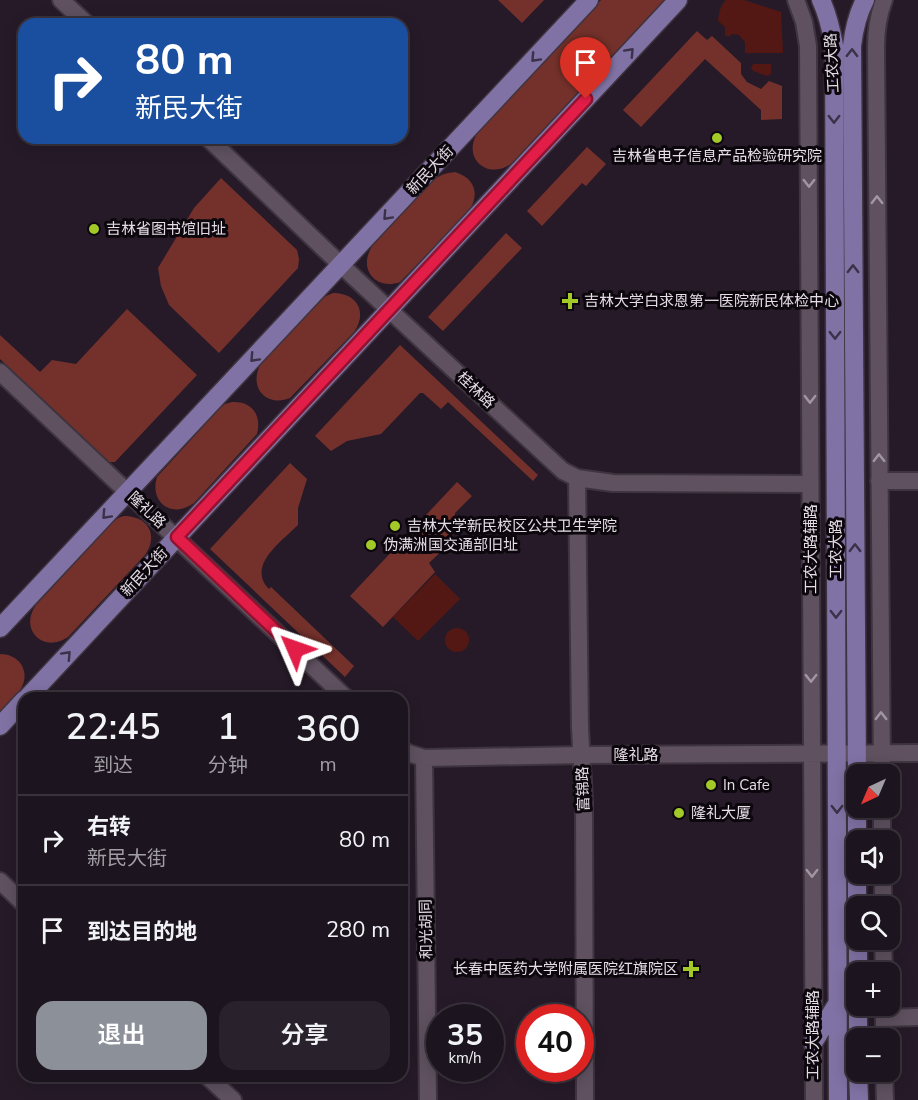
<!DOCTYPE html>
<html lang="zh">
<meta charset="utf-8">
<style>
:root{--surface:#1c141e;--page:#29212b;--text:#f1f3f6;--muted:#a09ea4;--line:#3a333c;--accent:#8c9099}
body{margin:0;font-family:"Nunito Sans","Noto Sans SC",sans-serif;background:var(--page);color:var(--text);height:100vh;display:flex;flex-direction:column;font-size:22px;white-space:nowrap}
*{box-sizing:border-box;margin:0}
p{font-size:20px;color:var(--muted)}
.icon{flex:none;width:33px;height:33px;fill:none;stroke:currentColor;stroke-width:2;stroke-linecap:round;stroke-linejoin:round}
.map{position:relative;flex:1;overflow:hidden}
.sheet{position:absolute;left:18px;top:692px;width:390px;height:390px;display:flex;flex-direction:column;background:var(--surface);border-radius:18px;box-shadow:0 3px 15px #0003,0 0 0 2px var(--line)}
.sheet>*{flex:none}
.top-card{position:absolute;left:18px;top:18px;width:390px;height:126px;border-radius:18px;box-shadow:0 3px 15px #0003,0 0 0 2px var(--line);background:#1a4fa0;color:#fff;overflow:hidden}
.needle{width:39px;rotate:224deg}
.fabs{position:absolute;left:846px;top:764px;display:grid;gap:12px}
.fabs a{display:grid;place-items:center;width:54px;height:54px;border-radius:12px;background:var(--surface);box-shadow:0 3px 15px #0003,0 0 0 2px var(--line);font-size:30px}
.speed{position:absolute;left:426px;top:1004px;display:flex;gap:12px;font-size:30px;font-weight:700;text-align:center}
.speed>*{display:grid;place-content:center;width:78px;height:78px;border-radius:50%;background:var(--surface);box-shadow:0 3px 15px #0003,0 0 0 2px var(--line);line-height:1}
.speed small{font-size:15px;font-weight:400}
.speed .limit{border:9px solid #d22;background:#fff;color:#111}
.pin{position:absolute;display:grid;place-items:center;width:51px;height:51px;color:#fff;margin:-62px -26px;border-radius:50% 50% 50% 0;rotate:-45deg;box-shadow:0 0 6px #0007}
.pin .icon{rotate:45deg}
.me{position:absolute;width:66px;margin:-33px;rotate:313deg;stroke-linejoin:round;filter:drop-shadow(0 0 4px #0008)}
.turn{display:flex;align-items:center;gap:21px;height:126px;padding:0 18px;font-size:27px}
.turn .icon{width:78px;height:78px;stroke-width:2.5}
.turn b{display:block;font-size:42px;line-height:51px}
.eta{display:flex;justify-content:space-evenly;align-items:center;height:102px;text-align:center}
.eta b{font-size:36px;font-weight:600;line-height:42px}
.action{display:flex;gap:12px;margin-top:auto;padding:12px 18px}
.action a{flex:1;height:69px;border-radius:18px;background:var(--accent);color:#fff;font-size:24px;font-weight:600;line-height:69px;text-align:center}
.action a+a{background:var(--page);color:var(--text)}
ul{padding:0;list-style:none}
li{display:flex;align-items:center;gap:18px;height:90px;padding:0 18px;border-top:2px solid var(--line)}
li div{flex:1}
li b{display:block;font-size:22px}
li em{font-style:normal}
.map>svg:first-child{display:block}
</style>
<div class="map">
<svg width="918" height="1100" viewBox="0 0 918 1100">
<rect width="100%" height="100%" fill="#261a28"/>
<path fill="#531814" d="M 726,0 L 744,0 L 781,12 L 783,53 L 745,53 L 745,42 L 739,35 L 732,34 L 730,36 L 725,36 L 725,27 L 718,21 C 719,14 720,5 726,0 Z
M 753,64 L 771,64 L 771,74 L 767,76 L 753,71 L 751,68 Z
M 435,574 L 460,599 L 418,641 L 393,617 Z
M445 640a12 12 0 1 1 24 0a12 12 0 1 1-24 0Z"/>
<path fill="#74312b" d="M 498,0 L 544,0 L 522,23 Z
M 601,0 L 664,0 L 512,163 C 487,182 460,156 479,131 Z
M 697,31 L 707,40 L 712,36 L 741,63 L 741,74 L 747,82 L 761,89 L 769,81 L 782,86 L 782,119 L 761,120 L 761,110 L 705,59 L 641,127 L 623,110 Z
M 587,147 L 606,164 L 586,186 L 582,183 L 542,226 L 527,211 Z
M 455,172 C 475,178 480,194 469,211 L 400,282 C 375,291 357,268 373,245 L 435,179 C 442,174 447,173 455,172 Z
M 221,178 L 297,250 L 299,259 L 298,268 L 219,353 L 169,305 L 161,286 L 158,268 L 194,208 Z
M 506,233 L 522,248 L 443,331 L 428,317 Z
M 333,293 C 357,293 368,312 354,332 L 290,398 C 265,408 247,385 262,362 L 321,300 L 326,296 Z
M 127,309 L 197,375 L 115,462 L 109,462 L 0,359 L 0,335 L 40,372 L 52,360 L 76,364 Z
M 400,345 L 538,475 L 533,481 L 448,402 L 441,409 L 423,393 L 420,393 L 381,434 L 347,441 L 331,451 L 315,436 Z
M 232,402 C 252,401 262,415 257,434 L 194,503 C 173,519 149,503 157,477 L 219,409 L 225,404 Z
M 290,463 L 307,479 L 298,508 L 298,525 C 282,541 246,566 269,589 L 271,587 L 354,666 L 345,677 L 210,549 Z
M 457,482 L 472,496 L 455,513 L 452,541 L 429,563 L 435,572 L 383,627 L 350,596 Z
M 124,516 C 148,516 159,535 145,555 L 69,636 C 45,655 18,630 36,605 L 112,523 L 118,518 Z
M 0,654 C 8,654 16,657 21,664 C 33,684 12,700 0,713 Z"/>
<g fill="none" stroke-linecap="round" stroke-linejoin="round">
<g stroke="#3e343f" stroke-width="20">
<path id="minor" d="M 61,0 L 87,24
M 796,0 L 804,22 L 808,46 L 814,1100
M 208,138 L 341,265 L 563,471 L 577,478 L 613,483 L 810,484
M 0,372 L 346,698
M 577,478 L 580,728 L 584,802 L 585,1100
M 879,481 L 918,481
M 402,749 L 408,753 L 424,758 L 582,755 L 918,753
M 424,758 L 428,1100
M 882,774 L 876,47 C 876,29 878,16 884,0
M 882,807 L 882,840
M 883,873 L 883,906
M 0,881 L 24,904
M 883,939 L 884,972
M 884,1005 L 884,1038
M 884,1018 L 918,1017
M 884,1071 L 885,1100
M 207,1076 L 233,1100"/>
</g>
<g stroke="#3e343f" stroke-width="21">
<path id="major" d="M 821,0 C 828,15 831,29 834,45 L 838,1100
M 0,628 L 589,0
M 27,698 L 678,0
M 0,726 L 24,700
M 857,774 L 852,46 C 854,29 857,15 865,0
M 857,807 L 857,840
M 857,873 L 857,906
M 858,939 L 858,972
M 858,1005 L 858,1038
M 813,1043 L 837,1004
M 858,1071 L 859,1100"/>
</g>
<use href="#minor" stroke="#5f5160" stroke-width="16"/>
<use href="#major" stroke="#8072a4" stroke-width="18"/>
</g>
<defs><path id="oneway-chevron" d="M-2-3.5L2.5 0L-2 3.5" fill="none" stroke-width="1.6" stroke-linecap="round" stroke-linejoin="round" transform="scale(1.5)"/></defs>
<g stroke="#3a3249">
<use href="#oneway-chevron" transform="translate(630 52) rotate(-47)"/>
<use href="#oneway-chevron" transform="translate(852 53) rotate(-89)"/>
<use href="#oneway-chevron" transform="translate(535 58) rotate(133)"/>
<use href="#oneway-chevron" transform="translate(834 119) rotate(90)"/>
<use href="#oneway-chevron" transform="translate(387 216) rotate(133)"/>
<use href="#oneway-chevron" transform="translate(853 269) rotate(-90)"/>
<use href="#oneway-chevron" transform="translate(835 335) rotate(90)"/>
<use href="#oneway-chevron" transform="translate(254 358) rotate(133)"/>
<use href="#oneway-chevron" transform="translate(106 515) rotate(133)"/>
<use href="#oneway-chevron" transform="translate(855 548) rotate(-90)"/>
<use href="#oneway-chevron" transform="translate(836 614) rotate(90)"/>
<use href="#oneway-chevron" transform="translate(67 655) rotate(-47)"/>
<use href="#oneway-chevron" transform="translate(837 809) rotate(90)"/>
</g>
<g stroke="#a296a3">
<use href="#oneway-chevron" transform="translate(809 183) rotate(90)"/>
<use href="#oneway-chevron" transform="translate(877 200) rotate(-90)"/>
<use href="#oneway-chevron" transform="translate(810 399) rotate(90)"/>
<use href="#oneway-chevron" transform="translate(879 458) rotate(-91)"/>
<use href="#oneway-chevron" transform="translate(811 678) rotate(90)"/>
<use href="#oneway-chevron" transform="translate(881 716) rotate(-90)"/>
<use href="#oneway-chevron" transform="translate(812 873) rotate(90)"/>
</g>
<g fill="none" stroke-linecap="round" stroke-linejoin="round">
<g stroke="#92132f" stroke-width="15">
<path id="route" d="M 295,649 L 177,537 L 586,99"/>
</g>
<use href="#route" stroke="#e11d48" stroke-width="10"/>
</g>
<g fill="#a2c927" stroke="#0c070d" stroke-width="2">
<circle cx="717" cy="138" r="6"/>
<circle cx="94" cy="229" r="6"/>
<path d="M567 292h6v6h6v6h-6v6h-6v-6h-6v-6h6z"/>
<circle cx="395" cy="526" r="6"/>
<circle cx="371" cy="545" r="6"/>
<circle cx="711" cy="785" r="6"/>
<circle cx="679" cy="813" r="6"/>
<path d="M688 960h6v6h6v6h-6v6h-6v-6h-6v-6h6z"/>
</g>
<g text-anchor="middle" stroke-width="6" stroke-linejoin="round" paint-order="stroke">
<g font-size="15" fill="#e5dce6" stroke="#0c070d">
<text transform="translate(832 63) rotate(-93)" y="5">工农大路</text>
<text transform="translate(430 170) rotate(-47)" y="5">新民大街</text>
<text transform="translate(476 390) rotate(43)" y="5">桂林路</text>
<text transform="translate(147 510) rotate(43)" y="5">隆礼路</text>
<text transform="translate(811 549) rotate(-90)" y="5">工农大路辅路</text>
<text transform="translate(836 549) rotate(-90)" y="5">工农大路</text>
<text transform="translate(144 572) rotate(-47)" y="5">新民大街</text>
<text x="636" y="760">隆礼路</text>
<text transform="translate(583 789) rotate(-92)" y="5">富锦路</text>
<text transform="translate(426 929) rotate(-91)" y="5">和光胡同</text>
<text transform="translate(813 1035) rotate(-90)" y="5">工农大路辅路</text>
</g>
<g font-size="15" fill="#e5dce6" stroke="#0c070d" text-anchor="start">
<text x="717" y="161" text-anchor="middle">吉林省电子信息产品检验研究院</text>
<text x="106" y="234">吉林省图书馆旧址</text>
<text x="584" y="306">吉林大学白求恩第一医院新民体检中心</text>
<text x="407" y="531">吉林大学新民校区公共卫生学院</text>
<text x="383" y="550">伪满洲国交通部旧址</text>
<text x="723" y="790">In Cafe</text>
<text x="691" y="818">隆礼大厦</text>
<text x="678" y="974" text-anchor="end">长春中医药大学附属医院红旗院区</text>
</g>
</g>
</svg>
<div class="fabs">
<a><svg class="needle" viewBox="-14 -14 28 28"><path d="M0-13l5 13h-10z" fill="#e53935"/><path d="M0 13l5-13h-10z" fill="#a09ea4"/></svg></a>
<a><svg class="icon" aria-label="sound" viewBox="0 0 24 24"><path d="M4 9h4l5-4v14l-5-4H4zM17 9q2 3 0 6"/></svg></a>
<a><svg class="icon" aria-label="search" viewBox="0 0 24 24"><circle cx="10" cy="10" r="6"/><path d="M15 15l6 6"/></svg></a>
<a>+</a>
<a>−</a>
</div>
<div class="speed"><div>35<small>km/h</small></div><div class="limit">40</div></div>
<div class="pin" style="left:586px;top:99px;background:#d93025"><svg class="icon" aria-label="arrive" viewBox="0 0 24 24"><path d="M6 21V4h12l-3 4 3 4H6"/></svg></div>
<svg class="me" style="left:295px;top:649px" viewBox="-20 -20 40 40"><path d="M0-17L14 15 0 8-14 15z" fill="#e11d48" stroke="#fff" stroke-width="4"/></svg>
<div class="top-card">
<div class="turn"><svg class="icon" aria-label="right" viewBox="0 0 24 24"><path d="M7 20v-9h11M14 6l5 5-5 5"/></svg><div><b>80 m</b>新民大街</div></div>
</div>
<section class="sheet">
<div class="eta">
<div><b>22:45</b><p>到达</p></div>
<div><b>1</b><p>分钟</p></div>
<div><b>360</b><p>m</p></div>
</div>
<ul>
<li><svg class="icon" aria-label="right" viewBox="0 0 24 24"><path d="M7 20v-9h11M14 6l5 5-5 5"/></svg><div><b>右转</b><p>新民大街</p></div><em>80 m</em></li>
<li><svg class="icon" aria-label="arrive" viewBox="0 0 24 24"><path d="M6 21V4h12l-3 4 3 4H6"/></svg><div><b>到达目的地</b></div><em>280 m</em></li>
</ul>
<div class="action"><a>退出</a><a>分享</a></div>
</section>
</div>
